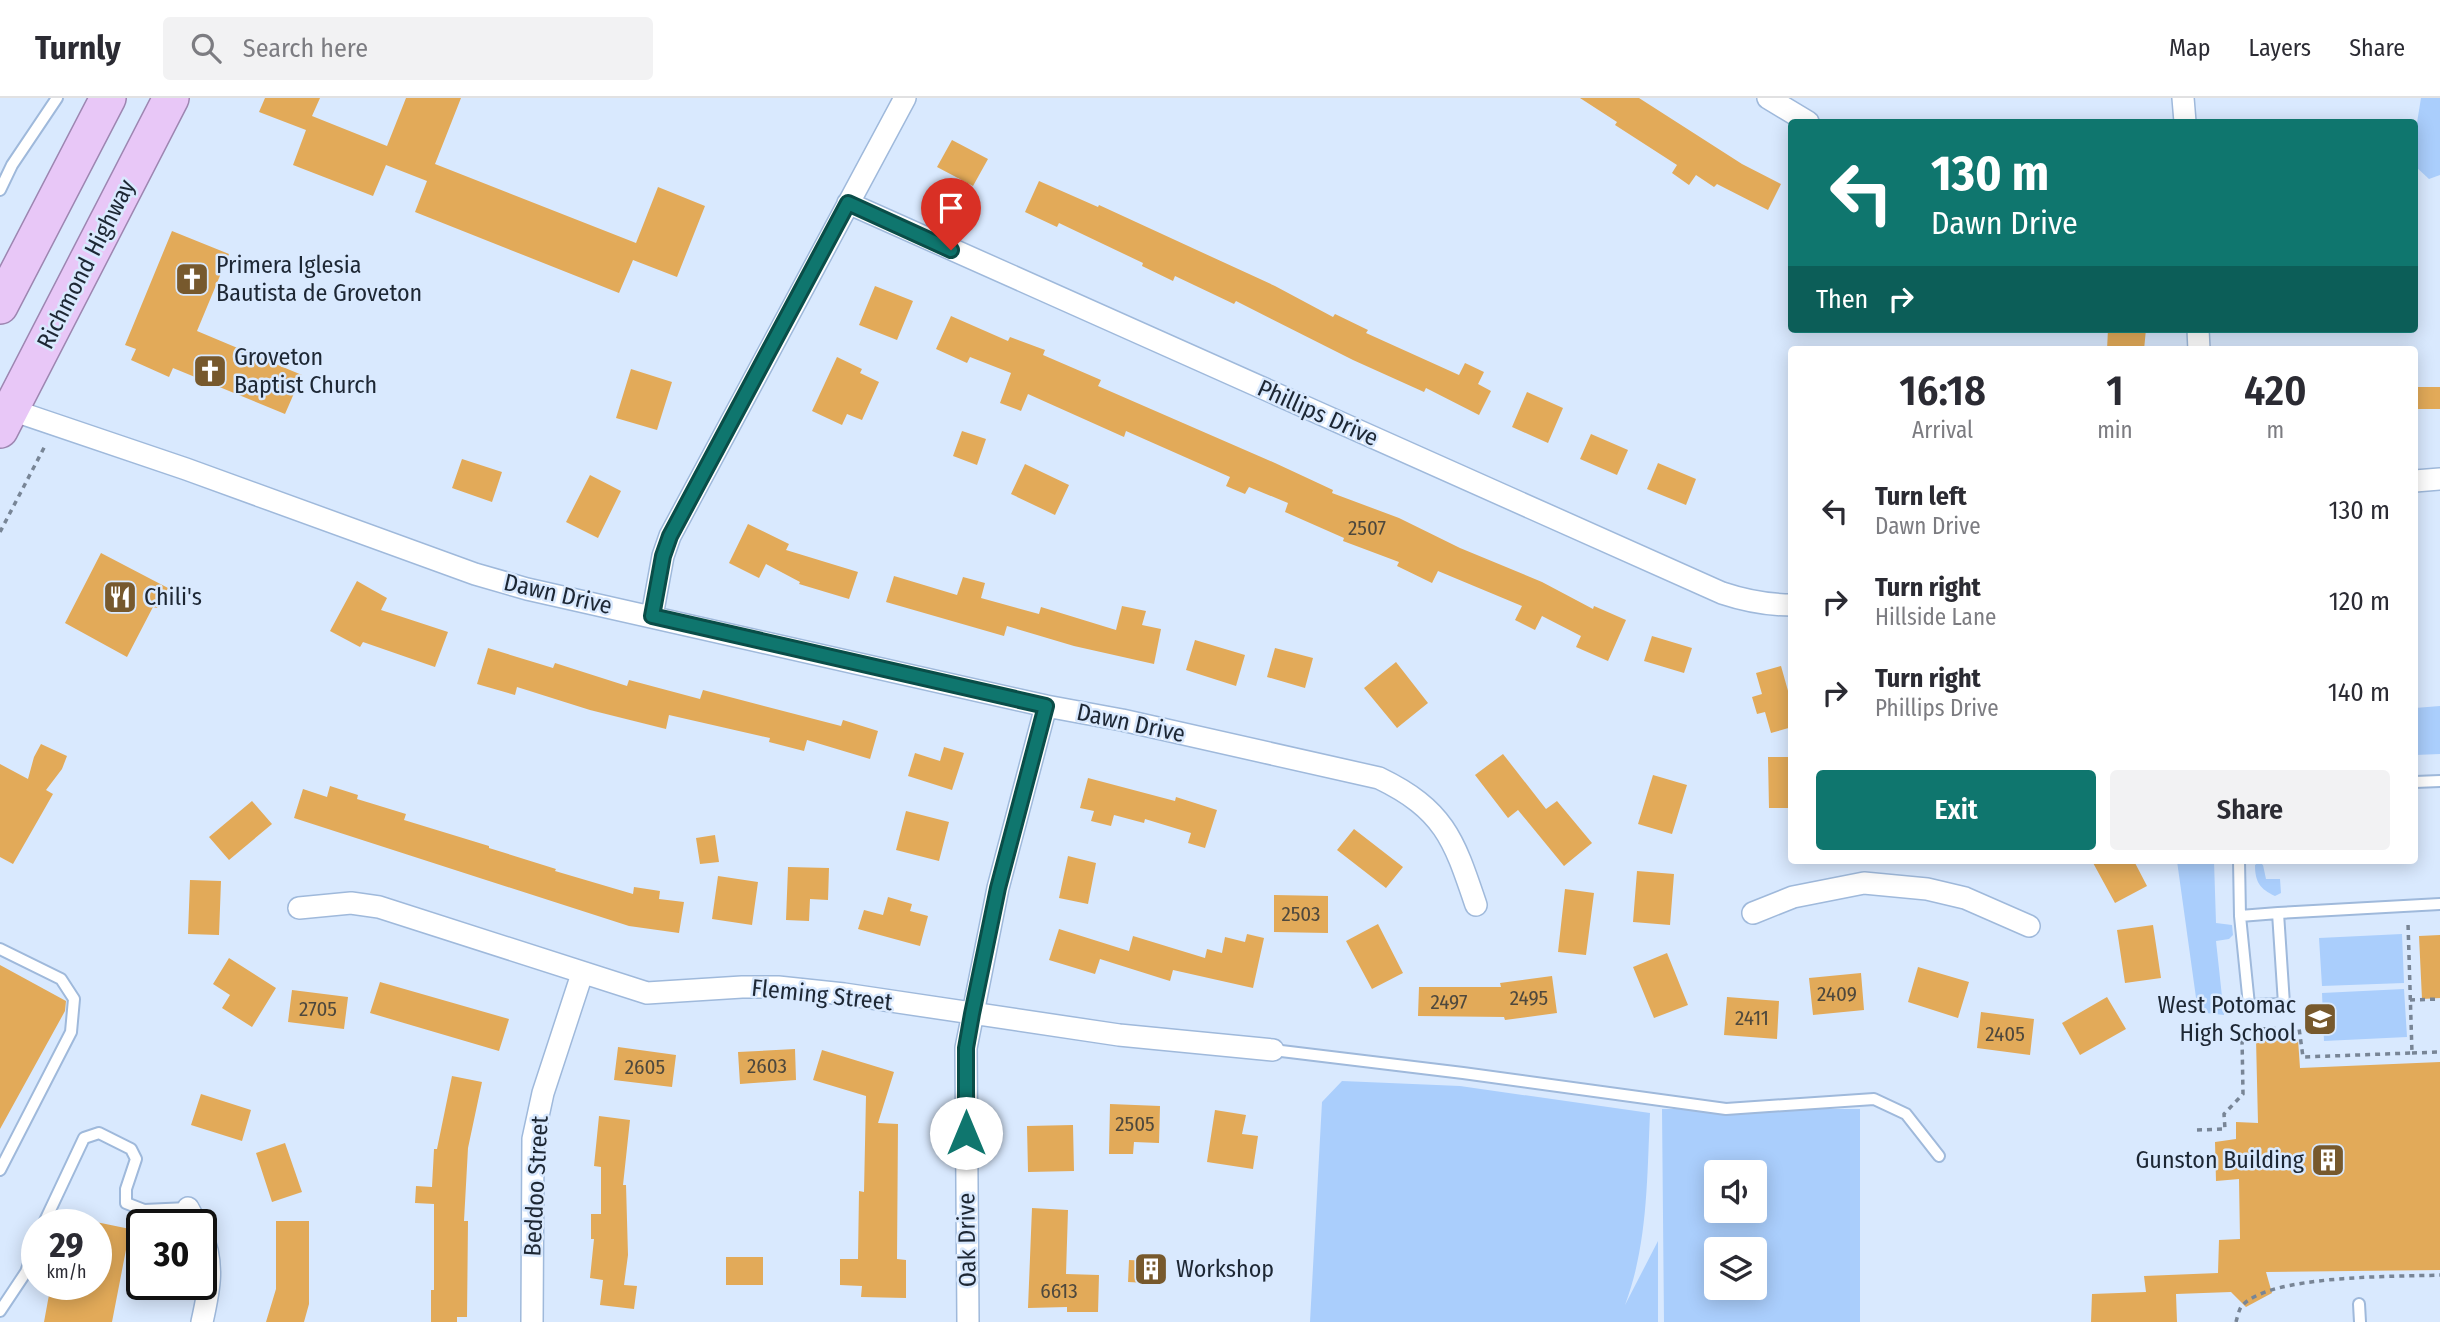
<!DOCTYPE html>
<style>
:root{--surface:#fff;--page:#f2f2f3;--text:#2b2b33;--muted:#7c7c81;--line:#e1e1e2;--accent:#0f766e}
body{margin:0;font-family:"Fira Sans Condensed",sans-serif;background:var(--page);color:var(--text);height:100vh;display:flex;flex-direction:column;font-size:26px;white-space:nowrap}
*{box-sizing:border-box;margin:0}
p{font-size:23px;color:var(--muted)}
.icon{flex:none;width:38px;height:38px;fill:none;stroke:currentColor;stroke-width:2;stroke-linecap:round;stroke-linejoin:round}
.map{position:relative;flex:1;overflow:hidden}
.details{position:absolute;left:1788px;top:248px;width:630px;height:518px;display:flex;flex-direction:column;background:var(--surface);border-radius:7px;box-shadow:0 4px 18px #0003}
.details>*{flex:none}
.guide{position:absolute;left:1788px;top:21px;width:630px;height:214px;border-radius:7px;box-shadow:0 4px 18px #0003;background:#0f766e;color:#fff;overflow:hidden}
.fabs{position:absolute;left:1704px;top:1062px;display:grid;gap:14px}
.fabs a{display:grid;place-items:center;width:63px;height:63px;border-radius:7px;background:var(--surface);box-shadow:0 4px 18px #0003;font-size:35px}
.speed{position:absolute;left:21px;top:1111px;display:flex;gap:14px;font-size:35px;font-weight:700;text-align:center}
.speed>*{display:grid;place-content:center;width:91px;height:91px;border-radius:50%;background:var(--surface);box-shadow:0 4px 18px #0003;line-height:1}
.speed small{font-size:18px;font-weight:400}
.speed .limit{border:4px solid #111;border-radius:10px;background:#fff;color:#111}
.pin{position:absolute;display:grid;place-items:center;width:60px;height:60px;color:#fff;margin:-72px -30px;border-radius:50% 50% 50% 0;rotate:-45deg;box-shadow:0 0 7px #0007}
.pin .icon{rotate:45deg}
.me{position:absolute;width:77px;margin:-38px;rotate:0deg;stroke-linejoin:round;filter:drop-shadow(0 0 5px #0008)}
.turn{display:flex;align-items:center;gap:24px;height:147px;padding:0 28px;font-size:32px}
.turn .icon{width:91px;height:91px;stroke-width:2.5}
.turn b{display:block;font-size:49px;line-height:60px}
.then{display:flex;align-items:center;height:66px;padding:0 28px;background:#0003;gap:14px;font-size:26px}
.eta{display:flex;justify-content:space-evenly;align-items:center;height:119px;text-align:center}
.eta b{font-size:42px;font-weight:600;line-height:49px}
.button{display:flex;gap:14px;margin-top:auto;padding:14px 28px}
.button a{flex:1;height:80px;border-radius:7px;background:var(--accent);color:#fff;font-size:28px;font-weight:600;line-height:80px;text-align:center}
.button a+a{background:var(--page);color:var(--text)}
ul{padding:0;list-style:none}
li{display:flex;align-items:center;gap:21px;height:91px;padding:0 28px}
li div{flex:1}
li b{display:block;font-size:26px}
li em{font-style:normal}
header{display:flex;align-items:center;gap:42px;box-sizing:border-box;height:98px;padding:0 35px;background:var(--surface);border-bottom:2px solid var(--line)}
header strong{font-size:33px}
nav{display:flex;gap:38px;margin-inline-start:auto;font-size:24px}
.search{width:490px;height:63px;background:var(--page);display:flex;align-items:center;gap:18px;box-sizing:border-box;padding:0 24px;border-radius:7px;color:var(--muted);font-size:26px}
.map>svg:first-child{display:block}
</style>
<header>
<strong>Turnly</strong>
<div class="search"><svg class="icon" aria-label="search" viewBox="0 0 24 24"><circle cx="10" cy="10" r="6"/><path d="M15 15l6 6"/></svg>Search here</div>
<nav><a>Map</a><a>Layers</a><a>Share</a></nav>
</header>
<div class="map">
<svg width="2440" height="1224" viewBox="0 0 2440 1224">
<rect width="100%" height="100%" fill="#d9e9fe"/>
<path fill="#aacefc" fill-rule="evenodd" d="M 2421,0 L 2440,0 L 2440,77 L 2429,81 L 2415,68 L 2415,37 Z
M 2440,608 L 2440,656 L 2415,657 L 2415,610 Z
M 2177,763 L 2214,763 L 2216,825 L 2232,827 L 2233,837 L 2229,841 L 2216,843 L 2224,917 L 2198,914 Z
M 2259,764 L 2263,767 L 2266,781 L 2280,781 L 2281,795 L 2275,798 C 2260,791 2255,784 2255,767 Z
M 2402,836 L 2404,885 L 2322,888 L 2319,840 Z
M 2404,891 L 2407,939 L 2324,943 L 2322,895 Z
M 1342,983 L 1460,988 L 1650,1015 C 1647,1080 1648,1146 1625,1207 L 1658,1143 L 1658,1224 L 1310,1224 L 1322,1004 Z
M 1662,1011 L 1860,1011 L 1860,1224 L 1664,1224 ZM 1717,1074 L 1755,1074 L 1755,1113 L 1717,1113 ZM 1717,1152 L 1755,1152 L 1755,1190 L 1717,1190 Z"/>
<path fill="#e2aa59" d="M 265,0 L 320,0 L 312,18 L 387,48 L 406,0 L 461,0 L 435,66 L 636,145 L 658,89 L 705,108 L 677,179 L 633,162 L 619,195 L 415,114 L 427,83 L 386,67 L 373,98 L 293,67 L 306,32 L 259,14 Z
M 1580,0 L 1639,0 L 1742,66 L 1781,86 L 1768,112 L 1717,86 L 1714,89 L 1696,77 L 1689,87 L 1672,75 L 1677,67 L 1615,27 L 1617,24 Z
M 952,42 L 988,61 L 973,88 L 937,69 Z
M 1039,83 L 1098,109 L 1099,107 L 1275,188 L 1333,219 L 1335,216 L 1368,232 L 1366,235 L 1459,277 L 1465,265 L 1484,274 L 1478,286 L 1491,293 L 1479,317 L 1426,290 L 1424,294 L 1353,262 L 1236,203 L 1234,206 L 1175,178 L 1173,183 L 1142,168 L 1143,165 L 1059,125 L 1057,129 L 1025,114 Z
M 172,133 L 229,156 L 197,233 L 302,277 L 285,316 L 173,270 L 169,279 L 131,262 L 136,251 L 125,247 Z
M 875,188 L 913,203 L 897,242 L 859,227 Z
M 951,218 L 1008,243 L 1010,239 L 1045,252 L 1043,257 L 1101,282 L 1098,288 L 1275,365 L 1333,392 L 1332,395 L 1399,420 L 1460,450 L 1542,484 L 1593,511 L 1594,508 L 1626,522 L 1608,563 L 1576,549 L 1581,538 L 1542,518 L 1535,532 L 1515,522 L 1522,508 L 1438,473 L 1432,485 L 1397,468 L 1399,464 L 1343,443 L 1344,440 L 1285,414 L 1288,405 L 1249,389 L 1245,396 L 1226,388 L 1230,379 L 1126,333 L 1124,339 L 1028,296 L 1021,313 L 1000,305 L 1011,275 L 970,259 L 967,265 L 936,251 Z
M 2108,231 L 2146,231 L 2144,252 L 2107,252 Z
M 837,259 L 862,271 L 860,275 L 879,284 L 862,322 L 847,316 L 842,327 L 812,313 Z
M 631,271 L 672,284 L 657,332 L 616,320 Z
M 2415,289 L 2440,289 L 2440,311 L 2415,311 Z
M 1527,294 L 1563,310 L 1548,345 L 1512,329 Z
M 962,333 L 986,341 L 977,367 L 953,358 Z
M 1591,336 L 1628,352 L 1617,377 L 1580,361 Z
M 462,361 L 502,374 L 492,404 L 452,390 Z
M 1658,365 L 1696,381 L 1686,407 L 1647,391 Z
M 1025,366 L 1069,387 L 1055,417 L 1011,396 Z
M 590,377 L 621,393 L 598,440 L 566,424 Z
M 748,426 L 789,446 L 786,452 L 858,474 L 849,501 L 799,486 L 800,484 L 766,466 L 759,480 L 729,465 Z
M 101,455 L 168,490 L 157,510 L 153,509 L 127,559 L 65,525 Z
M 894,478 L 957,497 L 963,479 L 985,485 L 981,500 L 1039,516 L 1041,509 L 1116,532 L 1122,508 L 1146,513 L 1142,527 L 1161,531 L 1154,566 L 1074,548 L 1007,528 L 1004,538 L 886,504 Z
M 357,483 L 387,500 L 381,512 L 448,534 L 435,569 L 363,544 L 360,549 L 330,533 Z
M 1652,538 L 1692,550 L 1684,575 L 1644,563 Z
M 1195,542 L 1245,557 L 1236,588 L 1186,572 Z
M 488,550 L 553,570 L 555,565 L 627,588 L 629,582 L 700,601 L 703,592 L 841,628 L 843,622 L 878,633 L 870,661 L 807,642 L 804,653 L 769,644 L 770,640 L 669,617 L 666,631 L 590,612 L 517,589 L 515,597 L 477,586 Z
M 1275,550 L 1313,560 L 1305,590 L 1267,579 Z
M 1396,564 L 1428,605 L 1397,630 L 1364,590 Z
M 1781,568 L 1792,607 L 1792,629 L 1771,635 L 1765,614 L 1757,616 L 1752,599 L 1762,596 L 1756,575 Z
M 41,646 L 67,658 L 62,671 L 46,692 L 53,696 L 13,766 L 0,759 L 0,666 L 28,681 L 34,659 Z
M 944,649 L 964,655 L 952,692 L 908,678 L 915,655 L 940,663 Z
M 1503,656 L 1546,711 L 1557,703 L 1592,745 L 1564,768 L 1518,712 L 1508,720 L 1475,677 Z
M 1768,659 L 1792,659 L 1792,710 L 1769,710 Z
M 1653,677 L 1687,687 L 1672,736 L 1638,726 Z
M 1088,680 L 1175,703 L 1176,699 L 1217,712 L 1205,750 L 1188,745 L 1191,735 L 1145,721 L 1144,725 L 1114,717 L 1111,728 L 1091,723 L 1094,713 L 1080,710 Z
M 330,688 L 358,697 L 357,701 L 406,716 L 404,722 L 489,748 L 489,750 L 556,771 L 555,773 L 633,796 L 634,789 L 660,793 L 659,801 L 684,804 L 679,835 L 629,828 L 294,720 L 303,691 L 327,699 Z
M 252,703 L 272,726 L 229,762 L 209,739 Z
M 906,713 L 949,724 L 939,763 L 896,752 Z
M 1354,731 L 1403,769 L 1386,790 L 1337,752 Z
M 715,737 L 719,764 L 700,766 L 696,740 Z
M 1068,758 L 1096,765 L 1088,806 L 1059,800 Z
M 2092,763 L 2134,763 L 2147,788 L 2115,805 Z
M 788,769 L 829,770 L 828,802 L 810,801 L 809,823 L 786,822 Z
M 1637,773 L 1674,776 L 1670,827 L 1633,824 Z
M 718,778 L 758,784 L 752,827 L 712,821 Z
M 190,782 L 221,783 L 219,837 L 188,836 Z
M 1565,791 L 1594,795 L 1586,857 L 1558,854 Z
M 1274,797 L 1328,798 L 1328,835 L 1274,834 Z
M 888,799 L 912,806 L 910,813 L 928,818 L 920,848 L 858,831 L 864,812 L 883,817 Z
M 1378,826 L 1403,875 L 1372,891 L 1346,843 Z
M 2153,827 L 2161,880 L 2125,885 L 2117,832 Z
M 1059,831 L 1129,853 L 1133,838 L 1205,860 L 1207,851 L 1222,855 L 1225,839 L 1245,844 L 1247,836 L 1264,840 L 1253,890 L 1173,872 L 1170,883 L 1100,861 L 1095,876 L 1049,862 Z
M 2440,837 L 2440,900 L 2422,901 L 2419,838 Z
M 1667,855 L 1688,907 L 1654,920 L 1633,869 Z
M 229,860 L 276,890 L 252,929 L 222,910 L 230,897 L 213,886 Z
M 0,867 L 66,903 L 65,913 L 0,1031 Z
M 1918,869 L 1969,884 L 1958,920 L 1908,904 Z
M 1861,875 L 1864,912 L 1813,917 L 1809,880 Z
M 1552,878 L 1557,915 L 1505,922 L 1504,919 L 1418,918 L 1419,889 L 1501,889 L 1500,885 Z
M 380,884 L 509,921 L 499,953 L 370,915 Z
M 292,892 L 348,899 L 344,931 L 288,924 Z
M 1727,899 L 1779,903 L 1777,941 L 1724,937 Z
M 2107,899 L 2126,931 L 2080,957 L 2062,925 Z
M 1981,914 L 2034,921 L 2030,957 L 1977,950 Z
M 2256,941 L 2298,941 L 2300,970 L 2440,964 L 2440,1172 L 2266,1174 L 2272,1195 L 2246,1209 L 2231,1194 L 2176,1196 L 2177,1224 L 2091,1224 L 2092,1196 L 2146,1194 L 2144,1178 L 2218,1175 L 2219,1142 L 2240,1141 L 2239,1081 L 2216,1083 L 2215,1044 L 2236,1041 L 2236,1024 L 2258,1025 Z
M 618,949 L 676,957 L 672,989 L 614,982 Z
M 795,951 L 796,982 L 740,986 L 738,954 Z
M 822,952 L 894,974 L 878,1025 L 898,1026 L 897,1161 L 906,1162 L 906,1200 L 861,1199 L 862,1188 L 840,1187 L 840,1161 L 858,1161 L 859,1093 L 864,1094 L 866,998 L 813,982 Z
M 452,978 L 482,984 L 468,1050 L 464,1123 L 468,1123 L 467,1219 L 457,1219 L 457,1224 L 431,1224 L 431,1192 L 434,1192 L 434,1106 L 415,1105 L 416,1088 L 432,1089 L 434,1051 L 437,1051 Z
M 201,996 L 251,1012 L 242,1043 L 191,1027 Z
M 1110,1006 L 1160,1008 L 1159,1045 L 1134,1044 L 1133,1056 L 1109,1056 Z
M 1215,1012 L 1246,1017 L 1242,1036 L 1258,1038 L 1253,1071 L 1207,1064 Z
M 599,1018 L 630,1022 L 623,1087 L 626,1087 L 628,1157 L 624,1187 L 637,1188 L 634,1211 L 600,1207 L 603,1182 L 590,1180 L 594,1141 L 591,1141 L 591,1116 L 601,1116 L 601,1069 L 594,1068 Z
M 1073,1027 L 1074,1073 L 1028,1074 L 1027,1028 Z
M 285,1045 L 302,1094 L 272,1104 L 256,1055 Z
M 1032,1110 L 1068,1112 L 1066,1176 L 1099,1177 L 1098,1214 L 1067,1214 L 1067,1209 L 1028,1210 Z
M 276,1123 L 309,1123 L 309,1206 L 304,1224 L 266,1224 L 276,1191 Z
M 96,1124 L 130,1131 L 112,1224 L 44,1224 L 51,1186 L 96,1186 Z
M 726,1159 L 763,1159 L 763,1187 L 726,1187 Z
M 1129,1162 L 1149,1163 L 1148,1185 L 1128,1184 Z"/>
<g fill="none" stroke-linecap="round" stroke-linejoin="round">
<g stroke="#9fb9db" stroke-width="14">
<path id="service" d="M 0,92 L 12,67 L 57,0
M 2415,684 L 2440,683
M 2239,763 L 2240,818 L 2249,907 L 2284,906 L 2278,815 L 2440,806
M 2240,818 L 2278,815
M 0,851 L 61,881 L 74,901 L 71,934 L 0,1072
M 1273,952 L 1463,975 L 1726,1011 L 1874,1001 L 1906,1016 L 1939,1058
M 43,1127 L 84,1040 L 99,1035 L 131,1051 L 136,1061 L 126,1091 L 126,1105 L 144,1112 L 188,1110
M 2359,1206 L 2360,1224
M 0,1213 L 26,1174 L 37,1143"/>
</g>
<g stroke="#9fb9db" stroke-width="24">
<path id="minor" d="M 1768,0 L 1808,24
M 2183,0 L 2185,24
M 848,105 L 1722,495 C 1746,503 1767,507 1792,507
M 2198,231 L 2199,252
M 0,308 L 186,371 L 475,476 L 527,491 L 1046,608 L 1122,622 L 1379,680 C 1445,712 1454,742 1476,807
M 2415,383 L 2440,381
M 652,518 L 663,458 L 670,438 L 905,0
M 299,810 L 351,805 L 379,809 L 647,895 L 742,889 L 778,889 L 844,896 L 1119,937 L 1273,952
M 1753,815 L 1793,799 L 1864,785 L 1927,791 L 1965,800 L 2029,828
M 188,1110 L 197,1127
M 201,1135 C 215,1165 209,1193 202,1224
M 532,1224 L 533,1041 L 543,995 L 582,876
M 968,1224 L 966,950 L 998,790 L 1046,608"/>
</g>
<g stroke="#9d86b1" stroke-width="38">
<path id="trunk" d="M 0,208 L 108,0
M 0,332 L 171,0"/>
</g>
<path stroke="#788596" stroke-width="3.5" stroke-dasharray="5 5" stroke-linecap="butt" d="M 0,434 L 46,346
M 2410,902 L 2440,901
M 2412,955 L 2440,954
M 2197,1032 L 2225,1031 L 2224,1016 L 2243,996 L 2242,938 L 2249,931 L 2299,930 L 2303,959 L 2412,955 L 2408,825 L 2410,825
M 2236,1224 C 2237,1220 2239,1212 2241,1209 C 2267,1176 2398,1179 2440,1177"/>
<use href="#service" stroke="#fff" stroke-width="10"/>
<use href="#minor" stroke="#fff" stroke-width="21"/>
<use href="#trunk" stroke="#e8c7f7" stroke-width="35"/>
</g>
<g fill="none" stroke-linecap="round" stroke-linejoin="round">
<g stroke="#0a4d48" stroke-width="18">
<path id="route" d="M 951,152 L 848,105 L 670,438 L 663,458 L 652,518 L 1046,608 L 998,790 L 972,916 L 966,950 L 966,1035"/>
</g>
<use href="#route" stroke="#0f766e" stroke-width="12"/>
</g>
<defs>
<g id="church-square" transform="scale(1.75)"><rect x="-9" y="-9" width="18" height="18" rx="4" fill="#77592d" stroke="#d9e9fe"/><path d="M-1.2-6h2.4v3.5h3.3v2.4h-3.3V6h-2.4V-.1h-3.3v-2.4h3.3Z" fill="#fff"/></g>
<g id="restaurant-square" transform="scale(1.75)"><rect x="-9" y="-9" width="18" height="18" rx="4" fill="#77592d" stroke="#d9e9fe"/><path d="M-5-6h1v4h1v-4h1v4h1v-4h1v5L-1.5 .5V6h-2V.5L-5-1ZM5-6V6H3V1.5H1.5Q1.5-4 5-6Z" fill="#fff"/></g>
<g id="school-square" transform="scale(1.75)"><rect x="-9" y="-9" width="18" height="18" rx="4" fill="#77592d" stroke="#d9e9fe"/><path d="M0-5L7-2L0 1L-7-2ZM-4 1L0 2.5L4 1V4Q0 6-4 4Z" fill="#fff"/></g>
<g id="building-square" transform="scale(1.75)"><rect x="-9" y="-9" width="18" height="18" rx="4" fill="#77592d" stroke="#d9e9fe"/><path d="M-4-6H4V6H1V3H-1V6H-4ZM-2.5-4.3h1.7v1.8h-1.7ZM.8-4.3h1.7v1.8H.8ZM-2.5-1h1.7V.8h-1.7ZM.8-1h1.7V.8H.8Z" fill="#fff"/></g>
</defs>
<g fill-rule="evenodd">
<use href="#church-square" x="192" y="181"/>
<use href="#church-square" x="210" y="273"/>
<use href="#restaurant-square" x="120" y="499"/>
<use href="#school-square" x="2320" y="921"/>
<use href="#building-square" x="2328" y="1062"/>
<use href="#building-square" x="1151" y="1171"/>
</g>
<g text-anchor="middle" stroke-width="5" stroke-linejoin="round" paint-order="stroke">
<g font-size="21" fill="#4e483d">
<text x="1367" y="437">2507</text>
<text x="1301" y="823">2503</text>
<text x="1837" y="903">2409</text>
<text x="1529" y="907">2495</text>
<text x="1449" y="911">2497</text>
<text x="318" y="918">2705</text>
<text x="1752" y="927">2411</text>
<text x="2005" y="943">2405</text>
<text x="767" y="975">2603</text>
<text x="645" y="976">2605</text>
<text x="1135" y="1033">2505</text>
<text x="1059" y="1200">6613</text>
</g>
<g font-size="24" fill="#1d2734" stroke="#d9e9fe">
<text transform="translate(86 166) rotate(-63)" y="8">Richmond Highway</text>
<text transform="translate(1318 315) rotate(24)" y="8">Phillips Drive</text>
<text transform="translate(558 496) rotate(13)" y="8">Dawn Drive</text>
<text transform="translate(1131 625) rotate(12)" y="8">Dawn Drive</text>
<text transform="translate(822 897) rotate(6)" y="8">Fleming Street</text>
<text transform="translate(536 1088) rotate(-87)" y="8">Beddoo Street</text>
<text transform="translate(967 1142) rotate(-91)" y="8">Oak Drive</text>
</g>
<g font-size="24" fill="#1d2734" stroke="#d9e9fe" text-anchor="start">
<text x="216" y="175">Primera Iglesia<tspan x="216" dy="28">Bautista de Groveton</tspan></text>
<text x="234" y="267">Groveton<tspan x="234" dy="28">Baptist Church</tspan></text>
<text x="144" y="507">Chili's</text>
<text x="2296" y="915" text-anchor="end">West Potomac<tspan x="2296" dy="28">High School</tspan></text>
<text x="2304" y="1070" text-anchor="end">Gunston Building</text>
<text x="1176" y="1179">Workshop</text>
</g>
</g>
</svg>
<div class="fabs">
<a><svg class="icon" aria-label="sound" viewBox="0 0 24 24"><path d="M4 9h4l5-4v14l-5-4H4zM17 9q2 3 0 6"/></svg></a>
<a><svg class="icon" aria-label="layers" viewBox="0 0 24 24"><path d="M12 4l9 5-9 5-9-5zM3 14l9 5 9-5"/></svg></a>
</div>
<div class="speed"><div>29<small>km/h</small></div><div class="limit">30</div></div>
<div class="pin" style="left:951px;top:152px;background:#d93025"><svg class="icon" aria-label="arrive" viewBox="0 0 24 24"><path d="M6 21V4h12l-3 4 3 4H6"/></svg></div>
<svg class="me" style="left:966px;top:1035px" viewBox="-20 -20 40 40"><circle r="19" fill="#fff"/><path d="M0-13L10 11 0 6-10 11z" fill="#0f766e"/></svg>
<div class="guide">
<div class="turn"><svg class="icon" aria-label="left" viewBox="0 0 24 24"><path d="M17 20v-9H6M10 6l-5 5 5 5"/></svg><div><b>130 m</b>Dawn Drive</div></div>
<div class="then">Then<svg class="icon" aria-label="right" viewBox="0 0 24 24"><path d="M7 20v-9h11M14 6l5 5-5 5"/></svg></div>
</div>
<section class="details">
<div class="eta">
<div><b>16:18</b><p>Arrival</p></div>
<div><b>1</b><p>min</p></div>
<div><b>420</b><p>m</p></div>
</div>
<ul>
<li><svg class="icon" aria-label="left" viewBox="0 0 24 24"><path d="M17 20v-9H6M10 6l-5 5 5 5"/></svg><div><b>Turn left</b><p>Dawn Drive</p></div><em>130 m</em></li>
<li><svg class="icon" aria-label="right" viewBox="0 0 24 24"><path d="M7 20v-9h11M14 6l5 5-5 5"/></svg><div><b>Turn right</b><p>Hillside Lane</p></div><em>120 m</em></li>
<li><svg class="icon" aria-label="right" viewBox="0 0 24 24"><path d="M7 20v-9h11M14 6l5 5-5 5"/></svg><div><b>Turn right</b><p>Phillips Drive</p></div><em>140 m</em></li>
</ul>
<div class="button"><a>Exit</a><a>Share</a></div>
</section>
</div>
